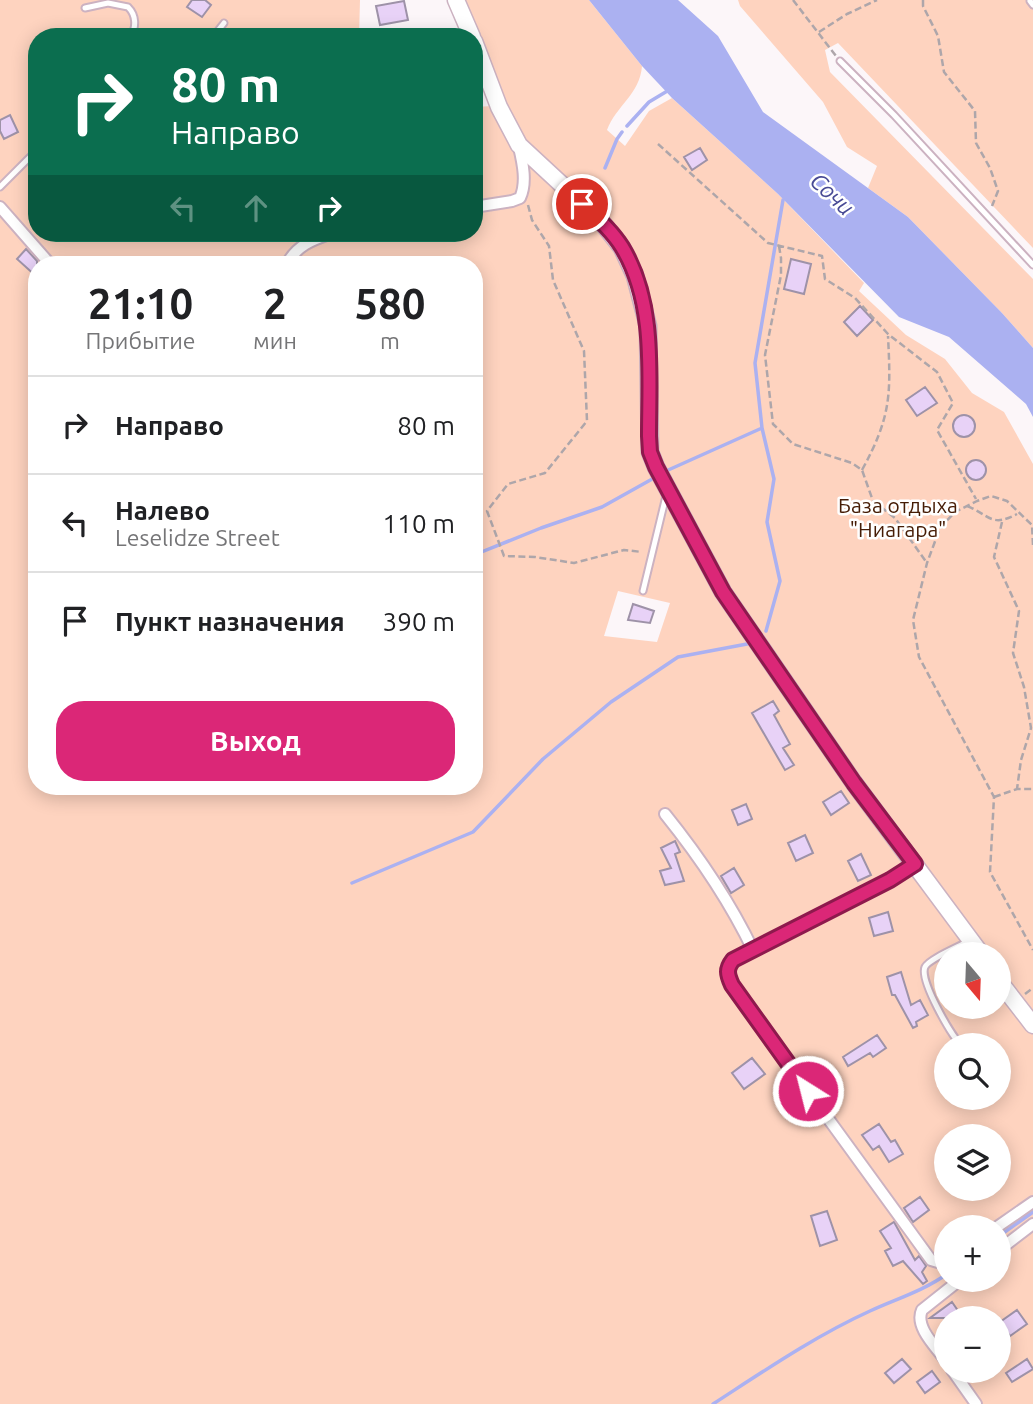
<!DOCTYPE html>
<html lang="ru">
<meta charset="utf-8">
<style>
:root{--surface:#fff;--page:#f6f6f6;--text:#202124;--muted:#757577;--line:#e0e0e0;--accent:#db2777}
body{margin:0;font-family:Ubuntu,sans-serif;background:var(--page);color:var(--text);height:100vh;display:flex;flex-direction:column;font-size:26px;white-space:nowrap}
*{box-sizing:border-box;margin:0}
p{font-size:23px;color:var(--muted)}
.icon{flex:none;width:38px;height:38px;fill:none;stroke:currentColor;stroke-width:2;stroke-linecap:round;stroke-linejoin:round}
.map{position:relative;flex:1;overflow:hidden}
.side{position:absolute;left:28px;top:256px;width:455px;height:539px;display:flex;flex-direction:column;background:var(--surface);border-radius:28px;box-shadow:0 4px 18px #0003}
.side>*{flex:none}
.top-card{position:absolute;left:28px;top:28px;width:455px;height:214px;border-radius:28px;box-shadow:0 4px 18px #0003;background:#0b6e4f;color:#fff;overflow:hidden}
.needle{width:46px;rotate:161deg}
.fabs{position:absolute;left:934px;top:942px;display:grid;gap:14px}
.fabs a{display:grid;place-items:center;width:77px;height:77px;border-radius:50%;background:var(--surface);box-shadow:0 4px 18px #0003;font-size:35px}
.pin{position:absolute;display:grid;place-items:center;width:60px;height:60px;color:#fff;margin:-30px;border:4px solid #fff;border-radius:50%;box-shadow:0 2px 7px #0007}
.me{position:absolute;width:77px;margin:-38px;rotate:324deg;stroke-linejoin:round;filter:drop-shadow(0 0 5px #0008)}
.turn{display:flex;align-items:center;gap:24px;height:147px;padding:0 28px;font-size:32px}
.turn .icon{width:91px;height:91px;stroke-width:2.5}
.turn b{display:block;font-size:49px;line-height:60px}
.lanes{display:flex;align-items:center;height:66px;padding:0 28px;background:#0003;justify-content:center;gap:35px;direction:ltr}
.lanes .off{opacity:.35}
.eta{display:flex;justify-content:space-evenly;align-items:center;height:119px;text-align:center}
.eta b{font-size:42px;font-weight:700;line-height:49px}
.action{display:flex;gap:14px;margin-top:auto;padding:14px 28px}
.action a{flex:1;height:80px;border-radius:28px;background:var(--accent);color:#fff;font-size:28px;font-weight:700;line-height:80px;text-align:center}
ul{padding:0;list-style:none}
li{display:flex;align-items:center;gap:21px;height:98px;padding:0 28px;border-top:2px solid var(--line)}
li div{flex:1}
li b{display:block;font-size:26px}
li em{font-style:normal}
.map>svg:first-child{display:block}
</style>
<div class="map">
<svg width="1033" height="1404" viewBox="0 0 1033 1404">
<rect width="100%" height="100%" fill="#fcf6f9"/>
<path fill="#fed3bf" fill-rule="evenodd" d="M 0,0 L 360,0 L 359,37 L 37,37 L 37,233 L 474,233 L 474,107 L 493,106 L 450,0 L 589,0 L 642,66 C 640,94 616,106 607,130 L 625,146 L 649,111 L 672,98 L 778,194 L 864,283 L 859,291 L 906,335 L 945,359 L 972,393 L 1004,412 L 1033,464 L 1033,1404 L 0,1404 ZM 37,264 L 474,264 L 474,786 L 37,786 ZM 618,591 L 670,603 L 657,642 L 604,636 ZM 947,954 L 999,954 L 999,1006 L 947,1006 ZM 947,1045 L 999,1045 L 999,1097 L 947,1097 ZM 947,1136 L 999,1136 L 999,1188 L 947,1188 ZM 947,1227 L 999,1227 L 999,1279 L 947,1279 ZM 947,1318 L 999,1318 L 999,1370 L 947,1370 Z
M 738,0 L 1033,0 L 1033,248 L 838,43 L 825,50 L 830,72 L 1033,279 L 1033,348 L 1002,313 L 908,217 L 868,188 L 877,166 L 847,147 L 823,102 L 740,6 Z"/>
<path fill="#abb1f1" d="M 589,0 L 678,0 L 718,36 L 763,112 L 908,217 L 1002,313 L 1033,348 L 1033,417 L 1026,404 L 949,337 L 899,317 L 778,194 L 672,98 L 642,66 Z"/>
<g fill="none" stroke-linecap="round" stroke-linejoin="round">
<path stroke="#abb1f1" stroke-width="3.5" d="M 627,126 L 649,102 L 669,90
M 605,168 L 617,139 L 622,132
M 666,471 L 762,428
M 474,555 L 541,528 L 602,507 L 654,478
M 766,631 L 780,581 L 767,522 L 774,479 L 762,428 L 755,363 L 783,200
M 352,883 L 473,832 L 543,759 L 611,702 L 678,657 L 747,644
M 999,1236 L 1033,1212
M 713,1404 C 764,1371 815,1336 870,1311 C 896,1299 923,1291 947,1274"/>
</g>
<path fill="#e8d2f7" stroke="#9e92a8" stroke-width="2" d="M 192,0 L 205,0 L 211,5 L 202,17 L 187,7 Z
M 404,1 L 408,20 L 380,25 L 376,6 Z
M 10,115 L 18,132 L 4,139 L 0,131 L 0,120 Z
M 700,148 L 707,160 L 692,170 L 684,157 Z
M 26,249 L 37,261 L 37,277 L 17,259 Z
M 791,259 L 811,264 L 804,294 L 784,289 Z
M 860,306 L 873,320 L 857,336 L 844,322 Z
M 925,387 L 937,403 L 917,416 L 906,400 Z
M953 426a11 11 0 1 1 22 0a11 11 0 1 1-22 0Z
M966 470a10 10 0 1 1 20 0a10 10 0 1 1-20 0Z
M 633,604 L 654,611 L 650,623 L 628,620 Z
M 773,701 L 779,711 L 774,715 L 790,744 L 783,748 L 794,765 L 785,770 L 752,713 Z
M 841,791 L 849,803 L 831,815 L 823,802 Z
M 746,804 L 752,819 L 738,825 L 732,810 Z
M 805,835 L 813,853 L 796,861 L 788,843 Z
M 675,841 L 680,852 L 675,854 L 684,881 L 665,885 L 660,871 L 671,868 L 661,848 Z
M 861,854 L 871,875 L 858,881 L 848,861 Z
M 734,868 L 744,885 L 731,893 L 721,876 Z
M 888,912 L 893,931 L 874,936 L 869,918 Z
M 901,972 L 911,1005 L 920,1000 L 928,1015 L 916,1022 L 917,1026 L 913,1028 L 895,995 L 892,995 L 887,977 Z
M 877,1035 L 886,1048 L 873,1057 L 870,1053 L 848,1066 L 843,1057 Z
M 752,1058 L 765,1074 L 744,1089 L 732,1073 Z
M 879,1124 L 891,1142 L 895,1140 L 903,1154 L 889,1162 L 879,1146 L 873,1150 L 862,1135 Z
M 920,1197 L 929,1210 L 913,1222 L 904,1208 Z
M 827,1211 L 837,1240 L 820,1246 L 811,1216 Z
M 894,1222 L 915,1260 L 919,1256 L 926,1266 L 922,1272 L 927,1281 L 923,1284 L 903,1261 L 893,1266 L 885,1251 L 891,1248 L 880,1231 Z
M 952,1302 L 963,1318 L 930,1318 Z
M 1017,1310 L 1027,1324 L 1010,1336 L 1000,1322 Z
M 902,1359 L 911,1369 L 894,1383 L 885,1373 Z
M 1027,1359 L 1033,1369 L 1012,1382 L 1006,1373 Z
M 932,1371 L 940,1382 L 925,1393 L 917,1382 Z"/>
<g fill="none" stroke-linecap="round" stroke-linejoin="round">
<g stroke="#ccb2c1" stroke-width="9">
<path id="lane" d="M 1030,1 L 1033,5
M 85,8 L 108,3 L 128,7 C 136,15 137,27 130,37
M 213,37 L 224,23
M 840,61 L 894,115 L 1033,265
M 0,187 L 37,150
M 643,591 L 666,496
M 961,1045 C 951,1035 919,980 925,967 C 929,959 958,947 967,942"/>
</g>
<g stroke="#ccb2c1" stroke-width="14">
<path id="street" d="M 0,207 L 50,264
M 474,207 L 512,201 L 520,198 C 527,183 523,164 519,147
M 287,264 C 297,245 312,240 332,233
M 665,814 C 698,855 730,902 753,950
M 915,864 L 890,880 L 733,960 C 726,969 727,974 731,985 L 931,1260 L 941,1263 L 947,1261
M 997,1227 L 1033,1202
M 999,1250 L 1033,1224
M 947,1362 C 937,1348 914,1327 922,1310 L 961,1279
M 952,1370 L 976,1404"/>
</g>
<g stroke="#ccb2c1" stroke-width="19">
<path id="secondary" d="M 456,0 L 472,37
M 474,41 L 499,107 L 519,145 L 600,220 L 622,248 L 635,276 L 648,326 L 650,452 L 656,467 L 723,592 L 854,783 L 981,954
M 999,981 L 1033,1025"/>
</g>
<path stroke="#aea6aa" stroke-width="2.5" stroke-dasharray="7 3.5" stroke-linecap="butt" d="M 793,0 L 836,56
M 923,0 L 923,6 L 938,36 L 944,72 L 975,111 L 976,143 L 990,168 L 998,191 L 992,206
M 819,32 L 847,14 L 877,0
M 658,144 L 768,243 L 822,256 L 825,279 L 855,298 L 888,334 L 937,372 L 953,403 L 937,430 L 976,499
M 528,205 L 532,220 L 549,246 L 553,280 L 584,351 L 587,421 L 545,473 L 508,484 L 487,511 L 504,556 L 535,557 L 574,563 L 624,550 L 642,552
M 779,246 L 781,258 L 781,275 L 765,355 L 773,424 L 793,444 L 852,463 L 862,470 L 873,501 L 895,518 L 927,563
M 862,470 C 891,417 891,395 888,336
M 967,506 C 990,515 991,528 1017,514
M 1002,522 L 994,557 L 1019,611 L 1013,653 L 1024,687 L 1031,728 L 1021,760 L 1017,789
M 1033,545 L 1032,525 L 1007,501 L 991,496 L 977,501 L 955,512 L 940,528 L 927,563 L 913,620 L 919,657 L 994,797 L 990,872 L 1033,950
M 994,797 L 1017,789 L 1033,789
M 1025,994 L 1033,988"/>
<use href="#lane" stroke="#fff" stroke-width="5"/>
<use href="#street" stroke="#fff" stroke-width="10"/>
<use href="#secondary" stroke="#fff" stroke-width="16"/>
</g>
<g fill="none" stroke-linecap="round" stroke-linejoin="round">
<g stroke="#8e194d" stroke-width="18">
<path id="route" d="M 582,204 C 597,217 612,231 622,247 C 656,303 649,374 649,436 L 650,452 L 656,467 L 723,592 L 854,783 L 915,864 L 890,880 L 733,960 C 726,969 727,974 732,985 L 808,1091"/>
</g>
<use href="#route" stroke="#db2777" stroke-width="12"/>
</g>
<g text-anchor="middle" stroke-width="5" stroke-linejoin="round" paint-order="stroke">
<g font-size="21" fill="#461c05" stroke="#fff">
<text x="898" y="513">База отдыха<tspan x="898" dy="24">"Ниагара"</tspan></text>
</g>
<g font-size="23" font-style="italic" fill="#484a95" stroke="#fff">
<text transform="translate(832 194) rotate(43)" y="8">Сочи</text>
</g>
</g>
</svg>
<div class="fabs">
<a><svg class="needle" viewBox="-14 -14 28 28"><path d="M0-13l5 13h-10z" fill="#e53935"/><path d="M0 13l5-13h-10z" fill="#757577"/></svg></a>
<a><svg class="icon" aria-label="search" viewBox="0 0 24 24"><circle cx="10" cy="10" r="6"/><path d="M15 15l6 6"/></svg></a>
<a><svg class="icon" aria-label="layers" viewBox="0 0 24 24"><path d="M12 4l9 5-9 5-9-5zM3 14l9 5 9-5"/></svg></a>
<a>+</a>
<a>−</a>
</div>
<div class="pin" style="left:582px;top:204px;background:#d93025"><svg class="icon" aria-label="arrive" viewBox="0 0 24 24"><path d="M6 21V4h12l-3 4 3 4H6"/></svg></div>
<svg class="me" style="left:808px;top:1091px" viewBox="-20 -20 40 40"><circle r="17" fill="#db2777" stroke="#fff" stroke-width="3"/><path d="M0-11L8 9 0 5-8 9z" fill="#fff"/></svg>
<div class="top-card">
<div class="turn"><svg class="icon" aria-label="right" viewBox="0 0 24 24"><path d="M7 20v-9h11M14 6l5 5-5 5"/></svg><div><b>80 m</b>Направо</div></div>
<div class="lanes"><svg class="icon off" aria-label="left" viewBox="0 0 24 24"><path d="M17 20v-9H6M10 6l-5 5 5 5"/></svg><svg class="icon off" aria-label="ahead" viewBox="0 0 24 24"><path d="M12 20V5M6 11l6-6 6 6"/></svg><svg class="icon" aria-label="right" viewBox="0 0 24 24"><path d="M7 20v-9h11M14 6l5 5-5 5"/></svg></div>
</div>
<section class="side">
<div class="eta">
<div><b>21:10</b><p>Прибытие</p></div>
<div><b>2</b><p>мин</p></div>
<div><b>580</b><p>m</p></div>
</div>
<ul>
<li><svg class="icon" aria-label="right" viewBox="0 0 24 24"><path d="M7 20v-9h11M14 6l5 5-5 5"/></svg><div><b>Направо</b></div><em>80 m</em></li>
<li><svg class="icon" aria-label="left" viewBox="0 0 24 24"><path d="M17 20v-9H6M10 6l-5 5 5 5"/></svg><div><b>Налево</b><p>Leselidze Street</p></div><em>110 m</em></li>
<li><svg class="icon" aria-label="arrive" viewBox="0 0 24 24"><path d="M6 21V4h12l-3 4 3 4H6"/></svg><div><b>Пункт назначения</b></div><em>390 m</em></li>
</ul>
<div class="action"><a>Выход</a></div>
</section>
</div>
